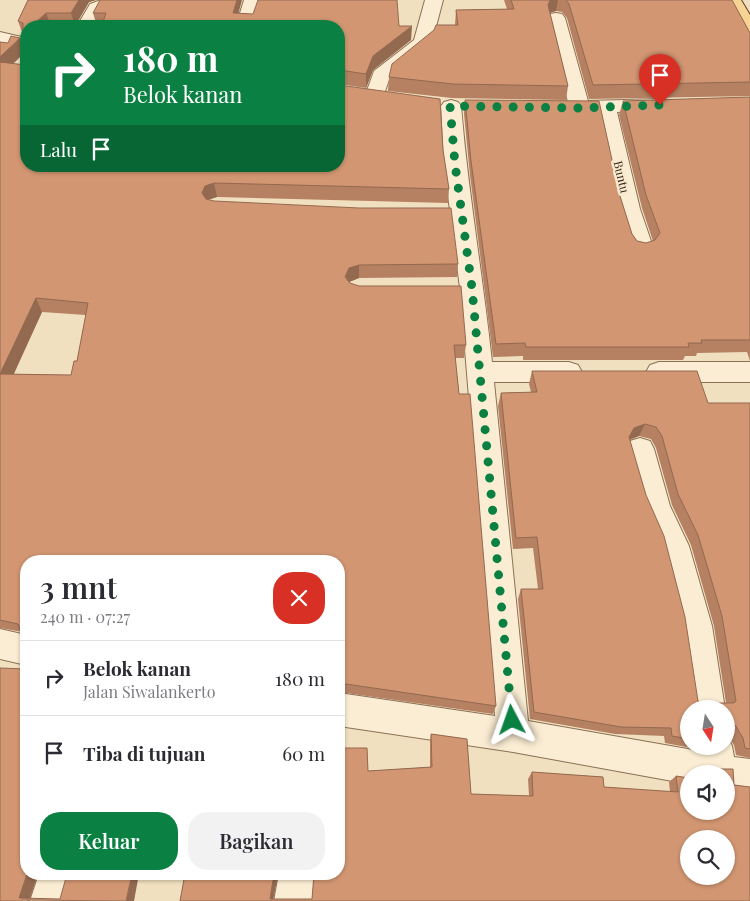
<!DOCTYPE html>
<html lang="id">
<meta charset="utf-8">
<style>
:root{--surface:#fff;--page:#f2f2f3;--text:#2b2b33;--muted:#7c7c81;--line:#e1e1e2;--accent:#0b8043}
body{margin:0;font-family:"Playfair Display",serif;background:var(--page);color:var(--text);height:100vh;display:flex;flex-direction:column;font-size:19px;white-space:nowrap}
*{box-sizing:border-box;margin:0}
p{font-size:16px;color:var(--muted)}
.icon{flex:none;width:28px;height:28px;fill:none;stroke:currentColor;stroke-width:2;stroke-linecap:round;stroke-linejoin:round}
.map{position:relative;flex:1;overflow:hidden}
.side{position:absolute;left:20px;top:555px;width:325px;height:325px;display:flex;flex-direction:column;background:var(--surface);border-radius:20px;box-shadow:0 1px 4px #0004}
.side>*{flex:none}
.hud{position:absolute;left:20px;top:20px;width:325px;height:152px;border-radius:20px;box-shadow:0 1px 4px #0004;background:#0b8043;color:#fff;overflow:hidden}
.needle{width:32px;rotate:168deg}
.controls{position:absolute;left:680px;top:700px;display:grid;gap:10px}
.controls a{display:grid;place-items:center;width:55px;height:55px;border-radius:50%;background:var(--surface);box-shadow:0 1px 4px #0004;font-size:25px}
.pin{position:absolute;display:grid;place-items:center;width:42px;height:42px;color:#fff;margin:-51px -21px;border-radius:50% 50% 50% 0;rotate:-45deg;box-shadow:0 0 5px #0007}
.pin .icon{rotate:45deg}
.me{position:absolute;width:55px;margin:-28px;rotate:356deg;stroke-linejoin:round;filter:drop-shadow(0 0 4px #0008)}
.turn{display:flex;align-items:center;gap:18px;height:105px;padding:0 20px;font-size:22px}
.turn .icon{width:65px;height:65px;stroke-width:2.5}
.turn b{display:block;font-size:35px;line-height:42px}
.then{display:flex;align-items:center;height:48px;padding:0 20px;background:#0003;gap:10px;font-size:19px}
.round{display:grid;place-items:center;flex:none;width:52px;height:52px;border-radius:20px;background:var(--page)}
.headline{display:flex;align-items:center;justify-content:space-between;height:85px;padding:0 20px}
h1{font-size:30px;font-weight:600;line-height:38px}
.action{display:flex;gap:10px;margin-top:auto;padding:10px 20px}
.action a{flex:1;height:58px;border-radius:20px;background:var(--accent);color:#fff;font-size:20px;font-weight:600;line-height:58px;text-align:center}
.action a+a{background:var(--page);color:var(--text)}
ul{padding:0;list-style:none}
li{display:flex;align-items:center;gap:15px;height:75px;padding:0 20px;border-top:1px solid var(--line)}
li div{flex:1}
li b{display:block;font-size:19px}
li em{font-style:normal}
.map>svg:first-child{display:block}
</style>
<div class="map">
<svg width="750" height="901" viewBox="0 0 750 901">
<rect width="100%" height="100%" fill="#f1e0bf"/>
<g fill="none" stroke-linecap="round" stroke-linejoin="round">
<g stroke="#8b7056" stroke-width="2">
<path id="minor" d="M 101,0 L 127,0 L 124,4 L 103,12 L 95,26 L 77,26 L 90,4 Z
M 244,0 L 262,0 L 254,26 L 236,26 Z
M 425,0 L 443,0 L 432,42 L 390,77 L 382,100 L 375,102 L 368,100 L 365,96 L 374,71 L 414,40 Z
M 556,13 L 562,14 L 565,18 L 588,101 L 659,99 L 666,101 L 669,105 L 666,109 L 617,112 L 640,209 L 653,247 L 649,253 L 641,255 L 633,253 L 629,247 L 618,209 L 597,113 L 564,114 L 557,112 L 554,108 L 557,104 L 568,102 L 547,18 L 550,14 Z
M 0,32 L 26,38 L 26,50 L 0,44 Z
M 451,100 L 458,102 L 461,106 C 468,192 483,276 492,362 L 569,362 L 578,365 L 582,372 L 578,379 L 569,382 L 494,382 L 528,721 L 699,751 L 698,746 L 726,746 L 726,734 L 732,746 L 734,757 L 750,759 L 750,793 L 726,790 L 726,774 L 689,774 L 689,784 L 513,752 L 339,726 L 339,693 L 495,716 L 460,288 L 444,164 L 441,106 L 444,102 Z
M 659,362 L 750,362 L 750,382 L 659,382 L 650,379 L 646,372 L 650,365 Z
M 640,438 L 650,441 L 654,449 L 670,506 L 689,546 L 712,626 L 725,709 L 692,709 L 680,626 L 659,546 L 642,506 L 626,449 L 630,441 Z
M 0,629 L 26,635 L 26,665 L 0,659 Z
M 39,874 L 75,874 L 68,901 L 30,901 Z
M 279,874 L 315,874 L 312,901 L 274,901 Z"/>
</g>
<g stroke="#583e2b" stroke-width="2">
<path id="major" d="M 723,0 L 741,0 L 750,15 L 750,36 L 743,34 Z"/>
</g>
<use href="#minor" fill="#fbedd3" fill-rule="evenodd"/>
<use href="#major" fill="#f7d494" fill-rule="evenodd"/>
</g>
<path fill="#b58162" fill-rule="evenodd" d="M 28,0 L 96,0 L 89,2 L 75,26 L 26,26 L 23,35 L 18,21 Z
M 504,0 L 732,0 L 750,33 L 750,96 L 589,99 L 567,18 L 562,12 L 556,11 L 550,13 L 568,86 L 566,100 L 452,98 L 388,91 L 389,77 L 455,25 L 456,10 L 507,9 Z
M 93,13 L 239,13 L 399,26 L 411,40 L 373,70 L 366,88 L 339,84 L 339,26 L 97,26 Z
M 0,42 L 25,52 L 13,63 L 26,166 L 443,150 L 449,189 L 448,203 L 217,197 L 208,200 L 458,264 L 457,277 L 359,278 L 349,282 L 466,345 L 464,358 L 455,358 L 496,706 L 493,714 L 339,692 L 339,561 L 26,561 L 26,636 L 23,632 L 0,628 ZM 42,312 L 86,315 L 77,361 L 71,375 L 13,374 Z
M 750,97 L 750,361 L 747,352 L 697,353 L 696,356 L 685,356 L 683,360 L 523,360 L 523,356 L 493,357 L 470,175 L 464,114 L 465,100 L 620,196 L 632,234 L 637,241 L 646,243 L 653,241 L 642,208 L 619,115 L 623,101 Z
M 532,371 L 708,403 L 750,403 L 750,758 L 736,755 L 734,745 L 730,739 L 726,742 L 726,709 L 689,709 L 689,746 L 699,746 L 697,749 L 665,743 L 664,736 L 615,734 L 530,719 L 518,599 L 521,589 L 538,589 L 533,548 L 513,549 L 498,406 L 501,393 L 531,392 L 529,384 ZM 639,436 L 651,439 L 656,448 L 672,505 L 691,545 L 714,626 L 726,703 L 700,703 L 698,701 L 630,440 Z
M 431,734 L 467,739 L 471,794 L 529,796 L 528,779 L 532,772 L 603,777 L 604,787 L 670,792 L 669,782 L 676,776 L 689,778 L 689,811 L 726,811 L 726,774 L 694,774 L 699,769 L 733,769 L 734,785 L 750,787 L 750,901 L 180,901 L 185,874 L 278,874 L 273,899 L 312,899 L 314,874 L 339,874 L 339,748 L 367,748 L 368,771 L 430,767 L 430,741 ZM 689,839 L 726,839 L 726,876 L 689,876 Z"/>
<path fill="#936950" d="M 79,0 L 96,0 L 89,2 L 75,26 L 71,13 Z
M 237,0 L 242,0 L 235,26 L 233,13 Z
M 550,0 L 558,0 L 556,11 L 548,13 L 548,5 Z
M 46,13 L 51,26 L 32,26 Z
M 412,26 L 411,40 L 373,70 L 366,88 L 366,74 L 373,56 Z
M 26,32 L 26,44 L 23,35 Z
M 20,38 L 25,52 L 2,75 L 0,71 L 0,57 Z
M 26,69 L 26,90 L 20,77 Z
M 214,183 L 217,197 L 207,200 L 204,207 L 202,193 L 205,186 Z
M 359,265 L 359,278 L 349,282 L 345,290 L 345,277 L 349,268 Z
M 36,298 L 42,312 L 8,387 L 0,374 Z
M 645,424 L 639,436 L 628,440 L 634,428 Z
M 27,874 L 38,874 L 29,901 L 19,898 Z
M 132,874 L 139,874 L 134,901 L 126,901 Z
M 274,874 L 278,874 L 273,901 L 270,899 Z"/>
<path fill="#d29672" stroke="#936950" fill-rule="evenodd" d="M 28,0 L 79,0 L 71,13 L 46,13 L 32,26 L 26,26 L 26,32 L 23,35 L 23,23 L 18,21 Z
M 100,0 L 237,0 L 233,13 L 253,14 L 258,0 L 397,0 L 399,26 L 412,26 L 373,56 L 366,74 L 339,70 L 339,26 L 113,26 L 115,22 L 103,22 L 106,13 L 93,13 Z
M 511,0 L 550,0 L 548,5 L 568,86 L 453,84 L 389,77 L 392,64 L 434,30 L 436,25 L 458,25 L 456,10 L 514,9 Z
M 566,0 L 732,0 L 750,33 L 750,82 L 593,85 L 569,4 Z
M 11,36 L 20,38 L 0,57 L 0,42 L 8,43 Z
M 0,62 L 26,65 L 26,69 L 20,77 L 26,78 L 26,166 L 339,166 L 339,85 L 440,99 L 443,150 L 449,189 L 214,183 L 205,186 L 202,193 L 206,199 L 214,201 L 359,208 L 451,208 L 458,264 L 359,265 L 349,268 L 345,277 L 350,283 L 359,286 L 461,286 L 466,345 L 454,345 L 459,394 L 470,394 L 496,706 L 339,683 L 339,561 L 26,561 L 26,630 L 20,629 L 18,624 L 0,620 ZM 36,298 L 88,303 L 77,361 L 74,361 L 71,375 L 0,374 Z
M 750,97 L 750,340 L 701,340 L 702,343 L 688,343 L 689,347 L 526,347 L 525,343 L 496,344 L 471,161 L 465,100 L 599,101 L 620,196 L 632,234 L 637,241 L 646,243 L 655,240 L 660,233 L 646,195 L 623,101 Z
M 532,371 L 697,371 L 708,403 L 750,403 L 750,749 L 745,748 L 743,738 L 735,725 L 733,726 L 733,737 L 726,737 L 726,709 L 689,709 L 689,739 L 672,736 L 671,728 L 621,727 L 534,712 L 521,589 L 543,589 L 537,537 L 516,538 L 501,393 L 537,392 ZM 645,424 L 656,427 L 662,436 L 678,494 L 698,535 L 722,616 L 736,701 L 734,703 L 700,703 L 698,701 L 685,617 L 664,536 L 646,495 L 629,437 L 634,428 Z
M 0,668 L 26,669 L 27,874 L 19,898 L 60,899 L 67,874 L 132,874 L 126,901 L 22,900 L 22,901 L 0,901 Z
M 431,734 L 467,739 L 471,794 L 533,796 L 532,772 L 603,777 L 604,787 L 678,792 L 676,776 L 689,778 L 689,811 L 726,811 L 726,774 L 699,774 L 699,769 L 733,769 L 734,785 L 750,787 L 750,901 L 180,901 L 185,874 L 274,874 L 270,899 L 312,899 L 314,874 L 339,874 L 339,748 L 367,748 L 368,771 L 432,767 ZM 689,839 L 726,839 L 726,876 L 689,876 Z"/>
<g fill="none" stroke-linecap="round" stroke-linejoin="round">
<path stroke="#0b8043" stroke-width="9" stroke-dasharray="0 16.2" d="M 512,720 L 472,288 L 455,164 L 450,106 L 580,108 L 660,105"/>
</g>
<g text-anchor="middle" stroke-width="5" stroke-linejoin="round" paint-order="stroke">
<g font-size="12" fill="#39291c" stroke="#f8eacf">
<text transform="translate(621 177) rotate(77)" y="4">Buntu</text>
</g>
</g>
</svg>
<div class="controls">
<a><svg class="needle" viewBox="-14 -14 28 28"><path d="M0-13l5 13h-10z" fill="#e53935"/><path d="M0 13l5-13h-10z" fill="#7c7c81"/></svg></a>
<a><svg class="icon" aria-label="sound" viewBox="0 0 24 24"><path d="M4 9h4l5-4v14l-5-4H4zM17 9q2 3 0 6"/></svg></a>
<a><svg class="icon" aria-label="search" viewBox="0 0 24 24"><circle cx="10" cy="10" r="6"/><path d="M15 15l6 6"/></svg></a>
</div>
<div class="pin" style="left:660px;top:105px;background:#d93025"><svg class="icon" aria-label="arrive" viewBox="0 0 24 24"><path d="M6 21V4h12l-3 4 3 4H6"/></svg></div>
<svg class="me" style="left:512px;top:720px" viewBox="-20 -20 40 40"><path d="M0-17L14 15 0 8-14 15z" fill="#0b8043" stroke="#fff" stroke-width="4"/></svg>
<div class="hud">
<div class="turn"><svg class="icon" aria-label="right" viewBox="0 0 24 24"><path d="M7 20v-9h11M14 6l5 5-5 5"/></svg><div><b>180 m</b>Belok kanan</div></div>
<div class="then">Lalu<svg class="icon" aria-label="arrive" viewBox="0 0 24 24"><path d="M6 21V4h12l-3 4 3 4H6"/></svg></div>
</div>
<section class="side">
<div class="headline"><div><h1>3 mnt</h1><p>240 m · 07:27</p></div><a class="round" style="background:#d93025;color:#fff"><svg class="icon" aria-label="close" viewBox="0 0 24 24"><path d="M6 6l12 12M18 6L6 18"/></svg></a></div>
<ul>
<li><svg class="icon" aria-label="right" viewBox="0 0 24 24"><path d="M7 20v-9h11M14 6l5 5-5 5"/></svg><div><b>Belok kanan</b><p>Jalan Siwalankerto</p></div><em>180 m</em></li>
<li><svg class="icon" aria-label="arrive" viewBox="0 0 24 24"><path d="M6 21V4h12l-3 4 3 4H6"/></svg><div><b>Tiba di tujuan</b></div><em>60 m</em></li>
</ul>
<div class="action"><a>Keluar</a><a>Bagikan</a></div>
</section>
</div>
